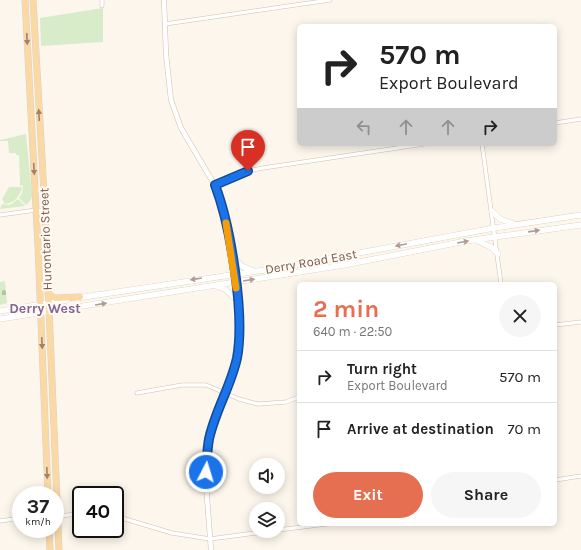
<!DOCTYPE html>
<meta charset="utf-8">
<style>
:root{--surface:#fff;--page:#f6f6f6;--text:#222;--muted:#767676;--line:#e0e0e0;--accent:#e76f51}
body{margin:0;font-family:Karla,sans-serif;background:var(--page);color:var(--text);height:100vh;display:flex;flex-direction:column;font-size:15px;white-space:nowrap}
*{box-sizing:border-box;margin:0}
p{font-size:13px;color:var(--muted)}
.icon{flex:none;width:22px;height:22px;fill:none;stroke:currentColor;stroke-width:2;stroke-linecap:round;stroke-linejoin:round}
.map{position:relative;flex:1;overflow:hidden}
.details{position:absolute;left:297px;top:282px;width:260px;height:244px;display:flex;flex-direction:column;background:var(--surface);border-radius:6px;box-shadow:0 2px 10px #0003}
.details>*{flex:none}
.hud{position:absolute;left:297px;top:24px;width:260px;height:122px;border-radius:6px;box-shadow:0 2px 10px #0003;background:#fff;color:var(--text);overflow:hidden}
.fabs{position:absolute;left:249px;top:458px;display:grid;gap:8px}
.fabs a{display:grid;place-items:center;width:36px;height:36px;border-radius:50%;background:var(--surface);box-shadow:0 2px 10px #0003;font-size:20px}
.speed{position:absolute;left:12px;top:486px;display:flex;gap:8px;font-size:20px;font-weight:700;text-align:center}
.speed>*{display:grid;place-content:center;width:52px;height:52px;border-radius:50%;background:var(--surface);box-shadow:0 2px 10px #0003;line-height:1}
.speed small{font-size:10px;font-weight:400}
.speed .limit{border:2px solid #111;border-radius:6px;background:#fff;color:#111}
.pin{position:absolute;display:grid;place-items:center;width:34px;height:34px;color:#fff;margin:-41px -17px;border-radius:50% 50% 50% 0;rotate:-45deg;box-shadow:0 0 4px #0007}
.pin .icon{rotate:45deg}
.me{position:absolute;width:44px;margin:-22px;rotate:5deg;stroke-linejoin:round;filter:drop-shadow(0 0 3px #0008)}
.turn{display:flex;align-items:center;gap:14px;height:84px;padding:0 16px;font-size:18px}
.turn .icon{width:52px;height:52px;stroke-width:2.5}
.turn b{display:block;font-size:28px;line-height:34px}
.lanes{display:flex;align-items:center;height:38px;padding:0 16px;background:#0003;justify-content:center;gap:20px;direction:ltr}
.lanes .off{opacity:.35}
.round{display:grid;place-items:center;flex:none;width:42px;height:42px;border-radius:21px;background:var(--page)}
.overview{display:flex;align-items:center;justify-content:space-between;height:68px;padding:0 16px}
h1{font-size:24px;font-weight:700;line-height:30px;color:var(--accent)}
.action{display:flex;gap:8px;margin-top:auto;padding:8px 16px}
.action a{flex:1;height:46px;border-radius:24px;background:var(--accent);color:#fff;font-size:16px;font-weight:700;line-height:46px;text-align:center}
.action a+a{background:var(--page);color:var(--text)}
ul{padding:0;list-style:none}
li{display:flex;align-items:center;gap:12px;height:52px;padding:0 16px;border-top:1px solid var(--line)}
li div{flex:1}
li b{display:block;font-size:15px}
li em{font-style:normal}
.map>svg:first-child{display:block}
</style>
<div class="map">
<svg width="581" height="550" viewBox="0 0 581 550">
<defs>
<pattern id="cemetery-stones" width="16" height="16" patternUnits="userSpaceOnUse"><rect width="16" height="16" fill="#d8ecc9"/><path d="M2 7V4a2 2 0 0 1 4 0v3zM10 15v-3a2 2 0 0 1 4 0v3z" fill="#b4c2a5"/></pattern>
</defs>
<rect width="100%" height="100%" fill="#fdf6ec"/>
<path fill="#d8ecc9" d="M 103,8 L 103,42 L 41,46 L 40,18 Z
M 26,134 L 32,195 L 31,200 L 26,205 L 19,198 L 22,193 L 23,185 L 20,186 L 20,183 L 19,155 L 16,155 L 16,153 L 9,153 L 8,141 L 0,141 L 0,140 Z
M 9,187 L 22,187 C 20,196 15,203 5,204 L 2,199 Z
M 18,199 L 25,206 L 0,209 L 2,204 L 10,205 Z"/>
<path fill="url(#cemetery-stones)" d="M 5,281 L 7,303 L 0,305 L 0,282 Z"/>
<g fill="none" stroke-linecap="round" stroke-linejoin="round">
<g stroke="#d1beb0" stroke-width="4.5">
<path id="minor" d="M 102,0 L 102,6
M 165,24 L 330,0
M 555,123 L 581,119
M 482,144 L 501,284
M 215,185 L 248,171 L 263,168 L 424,144
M 0,215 L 36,210 L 45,211
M 555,325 L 581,322
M 137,393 L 182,385 L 206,385 L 239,399 L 258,404 L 286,402 L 299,397
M 555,480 L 581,476
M 56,516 L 81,514
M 115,516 L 172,533 L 210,539 L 270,531
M 0,521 L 21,518
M 278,530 L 326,524"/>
</g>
<g stroke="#d1beb0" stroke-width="5.5">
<path id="tertiary" d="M 164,0 L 166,54 L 171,100 L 181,128 L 217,189 L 225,216 L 236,282 L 239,336 L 237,358 L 209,444 L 206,484 L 211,550"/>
</g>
<g stroke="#d6c0b0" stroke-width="6">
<path id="secondary" d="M 492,211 L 500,219 L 514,224
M 476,240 L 491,247 L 498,254
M 232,257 L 242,266 L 253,271
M 216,286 L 225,289 L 237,300
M 77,298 L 278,268 L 494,228 L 581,215
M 0,311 L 67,300
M 0,319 L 344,265 L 466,241 L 581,225"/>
</g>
<g stroke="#dad1cd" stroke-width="7">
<path id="primary" d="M 25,0 L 38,246 L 48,495
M 33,0 L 45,211 L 59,550
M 48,294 L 55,298 L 80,297
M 49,529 L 50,550"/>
</g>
<use href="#minor" stroke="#fff" stroke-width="3.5"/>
<use href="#tertiary" stroke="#fff" stroke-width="4.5"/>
<use href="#secondary" stroke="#fff" stroke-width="5.5"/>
<use href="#primary" stroke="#fbd9a5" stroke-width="6"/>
</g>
<defs><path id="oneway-solid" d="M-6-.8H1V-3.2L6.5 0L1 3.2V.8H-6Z"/></defs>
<g fill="#a18267">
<use href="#oneway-solid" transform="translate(27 39) rotate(87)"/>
<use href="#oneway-solid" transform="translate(39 115) rotate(-93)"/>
<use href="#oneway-solid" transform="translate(34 169) rotate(87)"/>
<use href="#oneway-solid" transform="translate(42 343) rotate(88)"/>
<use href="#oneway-solid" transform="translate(47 473) rotate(88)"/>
</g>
<g fill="#af9d94">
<use href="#oneway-solid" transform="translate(534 231) rotate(-8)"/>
<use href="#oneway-solid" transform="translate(463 242) rotate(-10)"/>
<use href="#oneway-solid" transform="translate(401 245) rotate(168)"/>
<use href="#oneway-solid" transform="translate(196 279) rotate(171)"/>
<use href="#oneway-solid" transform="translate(249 280) rotate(-9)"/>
<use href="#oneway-solid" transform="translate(101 304) rotate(-9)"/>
</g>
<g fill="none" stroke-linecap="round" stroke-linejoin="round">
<g stroke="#114b97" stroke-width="10">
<path id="route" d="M 206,472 C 207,461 207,450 209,439 C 215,411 231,386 237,358 C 245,315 231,227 215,185 L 248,171"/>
</g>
<use href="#route" stroke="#1a73e8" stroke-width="7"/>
<path stroke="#f59e0b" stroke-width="7" d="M 226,223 L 236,288"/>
</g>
<g text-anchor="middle" stroke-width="4" stroke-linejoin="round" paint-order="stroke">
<g font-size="13" fill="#7a5c4d" stroke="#fffaf3">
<text transform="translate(45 239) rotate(-92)" y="5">Hurontario Street</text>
<text transform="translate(311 261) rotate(-10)" y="5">Derry Road East</text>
</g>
<g font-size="14" font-weight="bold" fill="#846695" stroke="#fffaf3">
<text x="45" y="313">Derry West</text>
</g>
</g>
</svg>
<div class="fabs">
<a><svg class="icon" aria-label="sound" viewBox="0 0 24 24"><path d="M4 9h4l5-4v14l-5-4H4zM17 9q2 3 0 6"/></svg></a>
<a><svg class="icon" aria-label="layers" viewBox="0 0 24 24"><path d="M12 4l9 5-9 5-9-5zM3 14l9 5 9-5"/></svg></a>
</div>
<div class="speed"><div>37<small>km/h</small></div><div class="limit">40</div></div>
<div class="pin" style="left:248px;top:171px;background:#d93025"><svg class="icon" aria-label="arrive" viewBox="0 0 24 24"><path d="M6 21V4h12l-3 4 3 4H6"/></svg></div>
<svg class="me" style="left:206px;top:472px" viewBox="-20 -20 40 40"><circle r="17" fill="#1a73e8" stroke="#fff" stroke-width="3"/><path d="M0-11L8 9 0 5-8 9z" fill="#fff"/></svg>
<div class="hud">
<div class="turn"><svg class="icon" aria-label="right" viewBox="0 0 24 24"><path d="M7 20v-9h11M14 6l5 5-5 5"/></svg><div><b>570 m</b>Export Boulevard</div></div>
<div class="lanes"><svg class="icon off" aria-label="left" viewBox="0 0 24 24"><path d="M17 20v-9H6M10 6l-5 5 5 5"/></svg><svg class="icon off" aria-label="ahead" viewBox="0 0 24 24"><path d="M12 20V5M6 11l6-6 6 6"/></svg><svg class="icon off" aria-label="ahead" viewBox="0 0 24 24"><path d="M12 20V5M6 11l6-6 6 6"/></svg><svg class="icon" aria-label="right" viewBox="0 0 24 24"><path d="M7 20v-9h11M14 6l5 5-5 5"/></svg></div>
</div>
<section class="details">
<div class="overview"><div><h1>2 min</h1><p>640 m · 22:50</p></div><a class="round"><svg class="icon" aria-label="close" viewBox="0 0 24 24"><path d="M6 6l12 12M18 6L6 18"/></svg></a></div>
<ul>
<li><svg class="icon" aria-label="right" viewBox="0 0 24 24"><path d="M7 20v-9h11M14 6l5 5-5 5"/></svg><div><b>Turn right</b><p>Export Boulevard</p></div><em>570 m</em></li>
<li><svg class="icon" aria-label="arrive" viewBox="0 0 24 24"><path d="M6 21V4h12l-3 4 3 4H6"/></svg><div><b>Arrive at destination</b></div><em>70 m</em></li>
</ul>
<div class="action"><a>Exit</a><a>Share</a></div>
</section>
</div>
